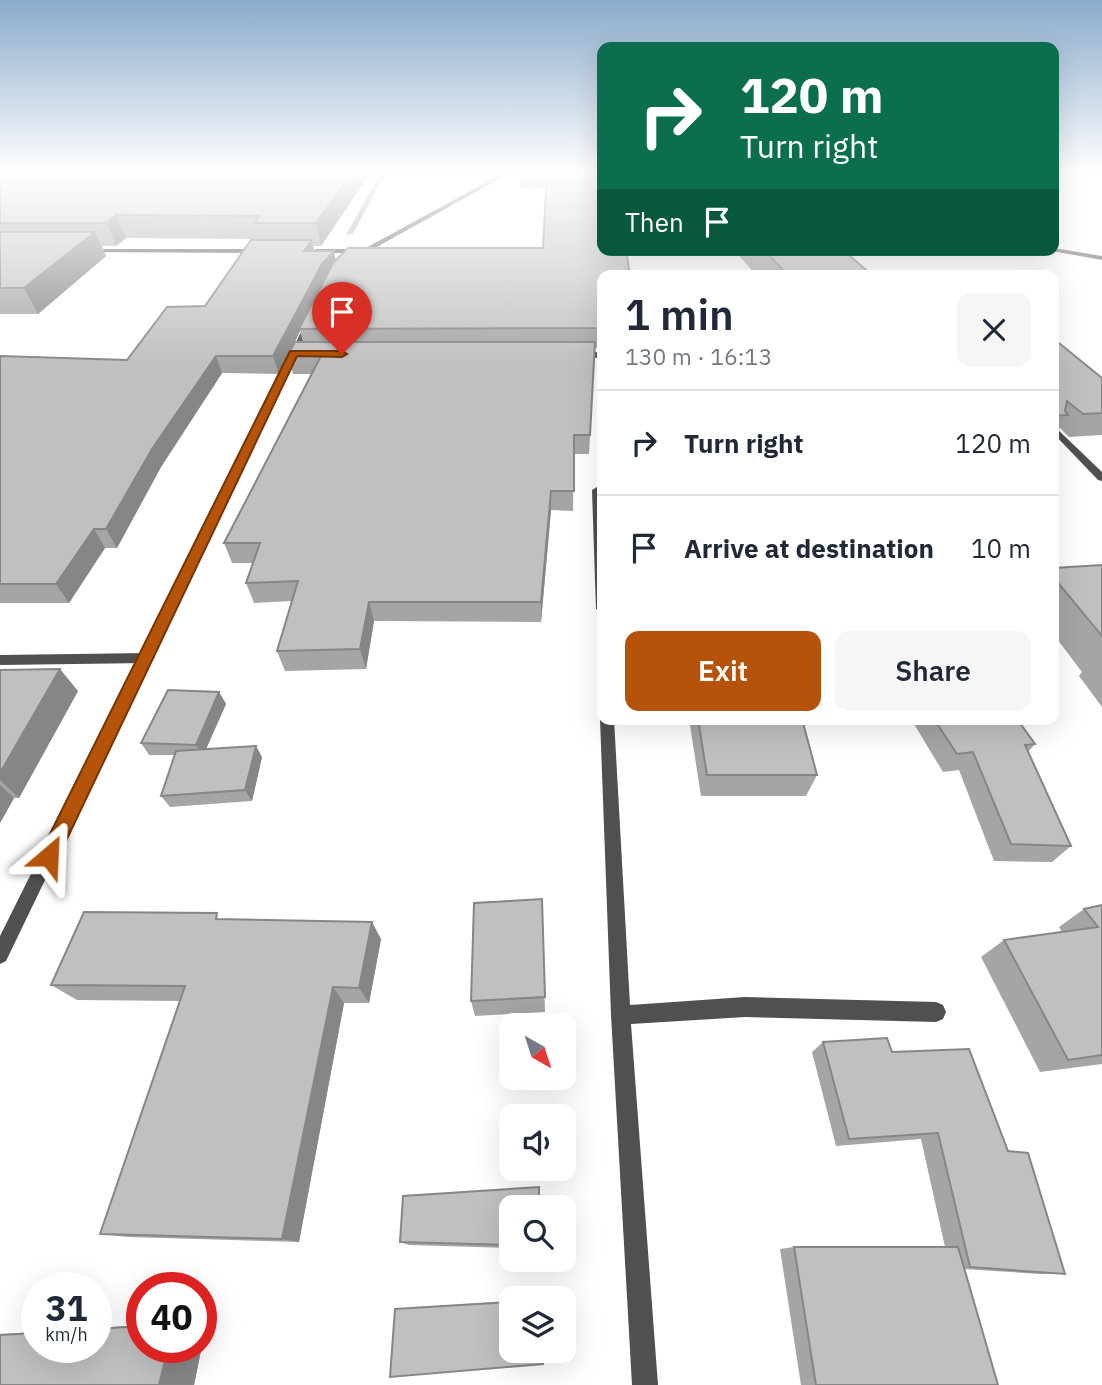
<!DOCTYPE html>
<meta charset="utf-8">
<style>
:root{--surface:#fff;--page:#f6f6f7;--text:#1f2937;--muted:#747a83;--line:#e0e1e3;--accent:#b45309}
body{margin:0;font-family:"IBM Plex Sans",sans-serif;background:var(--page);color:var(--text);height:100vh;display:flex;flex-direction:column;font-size:26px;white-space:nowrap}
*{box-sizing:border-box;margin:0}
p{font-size:23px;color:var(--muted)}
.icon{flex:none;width:38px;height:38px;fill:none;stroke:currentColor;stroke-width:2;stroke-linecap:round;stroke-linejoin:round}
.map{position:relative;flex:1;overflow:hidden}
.panel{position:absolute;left:597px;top:270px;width:462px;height:455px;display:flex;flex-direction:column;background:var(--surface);border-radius:14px;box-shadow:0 7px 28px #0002}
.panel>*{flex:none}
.hud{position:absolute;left:597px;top:42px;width:462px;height:214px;border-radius:14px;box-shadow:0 7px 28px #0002;background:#0b6e4f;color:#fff;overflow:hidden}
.needle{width:46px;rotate:141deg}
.tools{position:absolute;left:499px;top:1013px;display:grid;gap:14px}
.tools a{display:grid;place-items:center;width:77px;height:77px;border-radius:14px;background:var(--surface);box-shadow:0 7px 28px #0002;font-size:35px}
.speed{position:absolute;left:21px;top:1272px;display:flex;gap:14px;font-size:35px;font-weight:700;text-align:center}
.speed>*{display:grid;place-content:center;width:91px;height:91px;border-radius:50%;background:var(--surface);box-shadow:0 7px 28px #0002;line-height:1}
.speed small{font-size:18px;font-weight:400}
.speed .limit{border:10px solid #d22;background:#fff;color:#111}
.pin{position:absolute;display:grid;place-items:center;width:60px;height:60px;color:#fff;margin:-72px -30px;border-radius:50% 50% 50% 0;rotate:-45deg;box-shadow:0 0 7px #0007}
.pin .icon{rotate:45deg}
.me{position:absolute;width:77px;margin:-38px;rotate:26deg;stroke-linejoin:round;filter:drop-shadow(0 0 5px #0008)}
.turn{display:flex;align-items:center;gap:24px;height:147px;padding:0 28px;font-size:32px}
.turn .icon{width:91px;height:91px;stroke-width:2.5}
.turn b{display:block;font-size:49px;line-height:60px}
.then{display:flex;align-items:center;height:66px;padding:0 28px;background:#0003;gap:14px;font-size:26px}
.round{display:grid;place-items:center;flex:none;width:74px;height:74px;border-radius:14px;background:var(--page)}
.summary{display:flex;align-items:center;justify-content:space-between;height:119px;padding:0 28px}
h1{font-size:42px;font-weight:600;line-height:52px}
.action{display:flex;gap:14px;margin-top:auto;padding:14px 28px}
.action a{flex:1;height:80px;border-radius:14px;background:var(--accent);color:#fff;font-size:28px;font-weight:600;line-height:80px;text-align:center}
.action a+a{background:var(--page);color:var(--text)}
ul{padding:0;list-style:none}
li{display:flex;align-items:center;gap:21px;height:105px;padding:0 28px;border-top:2px solid var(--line)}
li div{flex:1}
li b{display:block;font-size:26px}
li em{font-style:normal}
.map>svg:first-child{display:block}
</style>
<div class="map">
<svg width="1102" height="1385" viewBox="0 0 1102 1385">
<rect width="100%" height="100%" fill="#fff"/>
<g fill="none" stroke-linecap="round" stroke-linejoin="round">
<path fill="#9e9e9e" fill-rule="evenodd" d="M 381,172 L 387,172 L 353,233 L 346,235 Z"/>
<path fill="#505050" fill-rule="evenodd" d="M 575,352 L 602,352 L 602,358 L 572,357 L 572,353 Z
M 1054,426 L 1102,472 L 1102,481 L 1098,480 L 1054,434 Z
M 597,487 L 602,490 L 602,613 L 596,609 L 592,490 Z
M 148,653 L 155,658 L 148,663 L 0,665 L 0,655 Z
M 602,715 L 602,719 L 614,719 L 630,1005 L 745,997 L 936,1002 L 943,1005 L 946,1012 L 943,1019 L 936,1022 L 745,1017 L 631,1024 L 658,1385 L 632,1385 L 611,1015 L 600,719 Z"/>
<path fill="#505050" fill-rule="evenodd" d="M 505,172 L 512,172 L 357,258 L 352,257 L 357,253 L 316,253 L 313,251 L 316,249 L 364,249 Z
M 1054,248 L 1102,256 L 1102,260 L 1052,251 Z
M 85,249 L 261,249 L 264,251 L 261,253 L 83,252 Z
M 310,320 L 314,322 L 6,961 L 0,964 L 0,936 L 306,322 Z"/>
</g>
<path fill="#a5a5a5" d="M 0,172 L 371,172 L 321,246 L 313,246 L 314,251 L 336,261 L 543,248 L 546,188 L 520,187 L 520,172 L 602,172 L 602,348 L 595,348 L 589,454 L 574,454 L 573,511 L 551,510 L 541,622 L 374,621 L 366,669 L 285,671 L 277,651 L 292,601 L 254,603 L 246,583 L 253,563 L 232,563 L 224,543 L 312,374 L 293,374 L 288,355 L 303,342 L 300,331 L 279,374 L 222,373 L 161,467 L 117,548 L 105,548 L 69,603 L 0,603 L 0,356 L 127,360 L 205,306 L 260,240 L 260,239 L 126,238 L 116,246 L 102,246 L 106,256 L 38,314 L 0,314 Z
M 734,250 L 843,250 L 872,275 L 756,275 Z
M 1054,339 L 1102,378 L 1102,435 L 1069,437 L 1060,428 L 1054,438 Z
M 1102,565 L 1102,707 L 1079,676 L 1082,672 L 1054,635 L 1054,568 Z
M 0,670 L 78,691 L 19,798 L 14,798 L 0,823 Z
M 219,692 L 226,704 L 206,749 L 262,757 L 252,801 L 170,807 L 161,796 L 175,755 L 149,755 L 141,743 Z
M 689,719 L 802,719 L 817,775 L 806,796 L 701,796 Z
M 911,719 L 1017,719 L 1035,744 L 1028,752 L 1071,846 L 1052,862 L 994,861 L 959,770 L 943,772 Z
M 542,899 L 545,1012 L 475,1016 L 471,1001 Z
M 1102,905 L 1102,1064 L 1040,1072 L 981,957 L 1004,940 L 1062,932 L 1059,927 L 1084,909 Z
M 223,919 L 381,939 L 369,1003 L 344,1003 L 299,1242 L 128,1237 L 100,1234 L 180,1001 L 77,1000 L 51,985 Z
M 823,1042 L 892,1052 L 1008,1151 L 1065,1274 L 1040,1274 L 964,1269 L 998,1385 L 801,1385 L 780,1249 L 794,1247 L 945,1247 L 921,1139 L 836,1146 L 812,1052 Z
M 539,1187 L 540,1193 L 511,1208 L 511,1248 L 409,1245 L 400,1242 Z
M 511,1301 L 511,1351 L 544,1359 L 543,1364 L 395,1309 Z
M 201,1321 L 207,1321 L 194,1385 L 0,1385 L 0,1334 L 37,1332 L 37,1348 L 96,1348 L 96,1328 L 142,1325 L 142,1348 L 201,1348 Z"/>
<path fill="#868686" d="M 353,172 L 371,172 L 321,246 L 316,223 Z
M 116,215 L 126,238 L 116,246 L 107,223 Z
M 95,232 L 106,256 L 38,314 L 24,288 Z
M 312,240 L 315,256 L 304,251 Z
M 334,251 L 337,266 L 299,329 L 300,331 L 279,374 L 273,356 L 322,264 Z
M 216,356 L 222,373 L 161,467 L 117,548 L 106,529 L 152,449 Z
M 551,491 L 551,510 L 541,622 L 541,602 Z
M 94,529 L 105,548 L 69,603 L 56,584 Z
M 369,602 L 374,621 L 366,669 L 360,649 Z
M 60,669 L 78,691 L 19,798 L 0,780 L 0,773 Z
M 219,692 L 226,704 L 203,756 L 196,745 Z
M 256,746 L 262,757 L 252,801 L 245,790 Z
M 0,785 L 14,798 L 0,823 Z
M 372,922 L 381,939 L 369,1003 L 359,988 Z
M 333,987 L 344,1003 L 299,1242 L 282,1239 Z
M 201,1321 L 207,1321 L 194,1385 L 159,1385 L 168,1348 L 201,1348 Z"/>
<path fill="#c0c0c0" stroke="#868686" stroke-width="2" d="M 0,172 L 353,172 L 316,223 L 255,223 L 260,216 L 116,215 L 107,223 L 0,223 Z
M 538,172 L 602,172 L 602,250 L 626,250 L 630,275 L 602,275 L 602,328 L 299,329 L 333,263 L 348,248 L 543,248 L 547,172 Z
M 0,232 L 95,232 L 24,288 L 0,288 Z
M 251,240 L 312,240 L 304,251 L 334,251 L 322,264 L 273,356 L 216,356 L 152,449 L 106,529 L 94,529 L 56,584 L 0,584 L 0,356 L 127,360 L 167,307 L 205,306 Z
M 764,250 L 843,250 L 872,275 L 788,275 Z
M 1054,339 L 1102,378 L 1102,413 L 1083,414 L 1067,401 L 1065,411 L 1068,415 L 1054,416 Z
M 295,342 L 595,342 L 590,435 L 574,435 L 574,491 L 551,491 L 541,602 L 369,602 L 360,649 L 277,651 L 298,581 L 246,583 L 260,543 L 224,543 L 321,356 L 288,355 Z
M 1102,565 L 1102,636 L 1054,578 L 1054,568 Z
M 60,669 L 0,773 L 0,670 Z
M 168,690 L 219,692 L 196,745 L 141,743 Z
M 698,719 L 802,719 L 817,775 L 707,775 Z
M 934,719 L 1017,719 L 1035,744 L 1025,745 L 1071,846 L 1011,844 L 973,752 L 957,754 Z
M 256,746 L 245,790 L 161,796 L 176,751 Z
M 542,899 L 545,997 L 471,1001 L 474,903 Z
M 1102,905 L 1102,1055 L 1068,1060 L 1004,940 L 1098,927 L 1084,909 Z
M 84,912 L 217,913 L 216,919 L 372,922 L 359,988 L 333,987 L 282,1239 L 100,1234 L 185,986 L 51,985 Z
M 887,1038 L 892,1052 L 969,1049 L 1008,1151 L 1028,1153 L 1065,1274 L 970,1267 L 938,1133 L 849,1139 L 823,1042 Z
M 539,1187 L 539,1208 L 511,1208 L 511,1245 L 400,1242 L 403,1196 Z
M 794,1247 L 958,1247 L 998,1385 L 816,1385 Z
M 511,1302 L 511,1351 L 543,1351 L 543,1364 L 390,1377 L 395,1309 Z
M 142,1326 L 142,1348 L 168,1348 L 159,1385 L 0,1385 L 0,1335 L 37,1333 L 37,1348 L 96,1348 L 96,1329 Z"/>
<linearGradient id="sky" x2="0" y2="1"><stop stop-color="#8aabca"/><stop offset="0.47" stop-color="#fff"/><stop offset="1" stop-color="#fff" stop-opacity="0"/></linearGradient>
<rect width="1102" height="366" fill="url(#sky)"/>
<path fill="#b45309" stroke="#753606" stroke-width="2" d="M 290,351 L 342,351 L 347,354 L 342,357 L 297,356 L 56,862 L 49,865 L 42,862 L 40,856 L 42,850 Z"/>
</svg>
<div class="tools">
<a><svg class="needle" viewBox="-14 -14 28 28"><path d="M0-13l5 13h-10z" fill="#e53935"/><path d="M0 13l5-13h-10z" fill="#747a83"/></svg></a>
<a><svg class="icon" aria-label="sound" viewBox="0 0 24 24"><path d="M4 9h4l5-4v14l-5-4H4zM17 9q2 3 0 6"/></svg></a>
<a><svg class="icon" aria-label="search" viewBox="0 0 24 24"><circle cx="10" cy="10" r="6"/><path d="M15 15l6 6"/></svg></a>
<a><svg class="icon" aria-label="layers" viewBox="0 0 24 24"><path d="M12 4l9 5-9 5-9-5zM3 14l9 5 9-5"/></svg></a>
</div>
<div class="speed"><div>31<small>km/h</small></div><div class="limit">40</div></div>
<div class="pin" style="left:342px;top:354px;background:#d93025"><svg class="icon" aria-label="arrive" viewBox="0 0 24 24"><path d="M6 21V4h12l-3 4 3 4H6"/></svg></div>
<svg class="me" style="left:49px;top:856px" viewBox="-20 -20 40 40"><path d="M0-17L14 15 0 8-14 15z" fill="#b45309" stroke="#fff" stroke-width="4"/></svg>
<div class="hud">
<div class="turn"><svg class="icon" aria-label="right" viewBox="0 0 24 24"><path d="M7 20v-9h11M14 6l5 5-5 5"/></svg><div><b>120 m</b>Turn right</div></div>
<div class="then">Then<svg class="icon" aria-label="arrive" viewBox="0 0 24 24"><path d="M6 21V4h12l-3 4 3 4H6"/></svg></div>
</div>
<section class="panel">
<div class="summary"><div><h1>1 min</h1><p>130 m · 16:13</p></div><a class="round"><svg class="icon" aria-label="close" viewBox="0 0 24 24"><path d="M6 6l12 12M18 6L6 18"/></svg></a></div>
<ul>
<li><svg class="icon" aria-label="right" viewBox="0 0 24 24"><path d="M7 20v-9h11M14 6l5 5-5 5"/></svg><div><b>Turn right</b></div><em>120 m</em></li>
<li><svg class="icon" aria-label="arrive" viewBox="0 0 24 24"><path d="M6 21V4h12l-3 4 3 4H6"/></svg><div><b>Arrive at destination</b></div><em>10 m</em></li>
</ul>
<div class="action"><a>Exit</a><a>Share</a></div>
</section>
</div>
